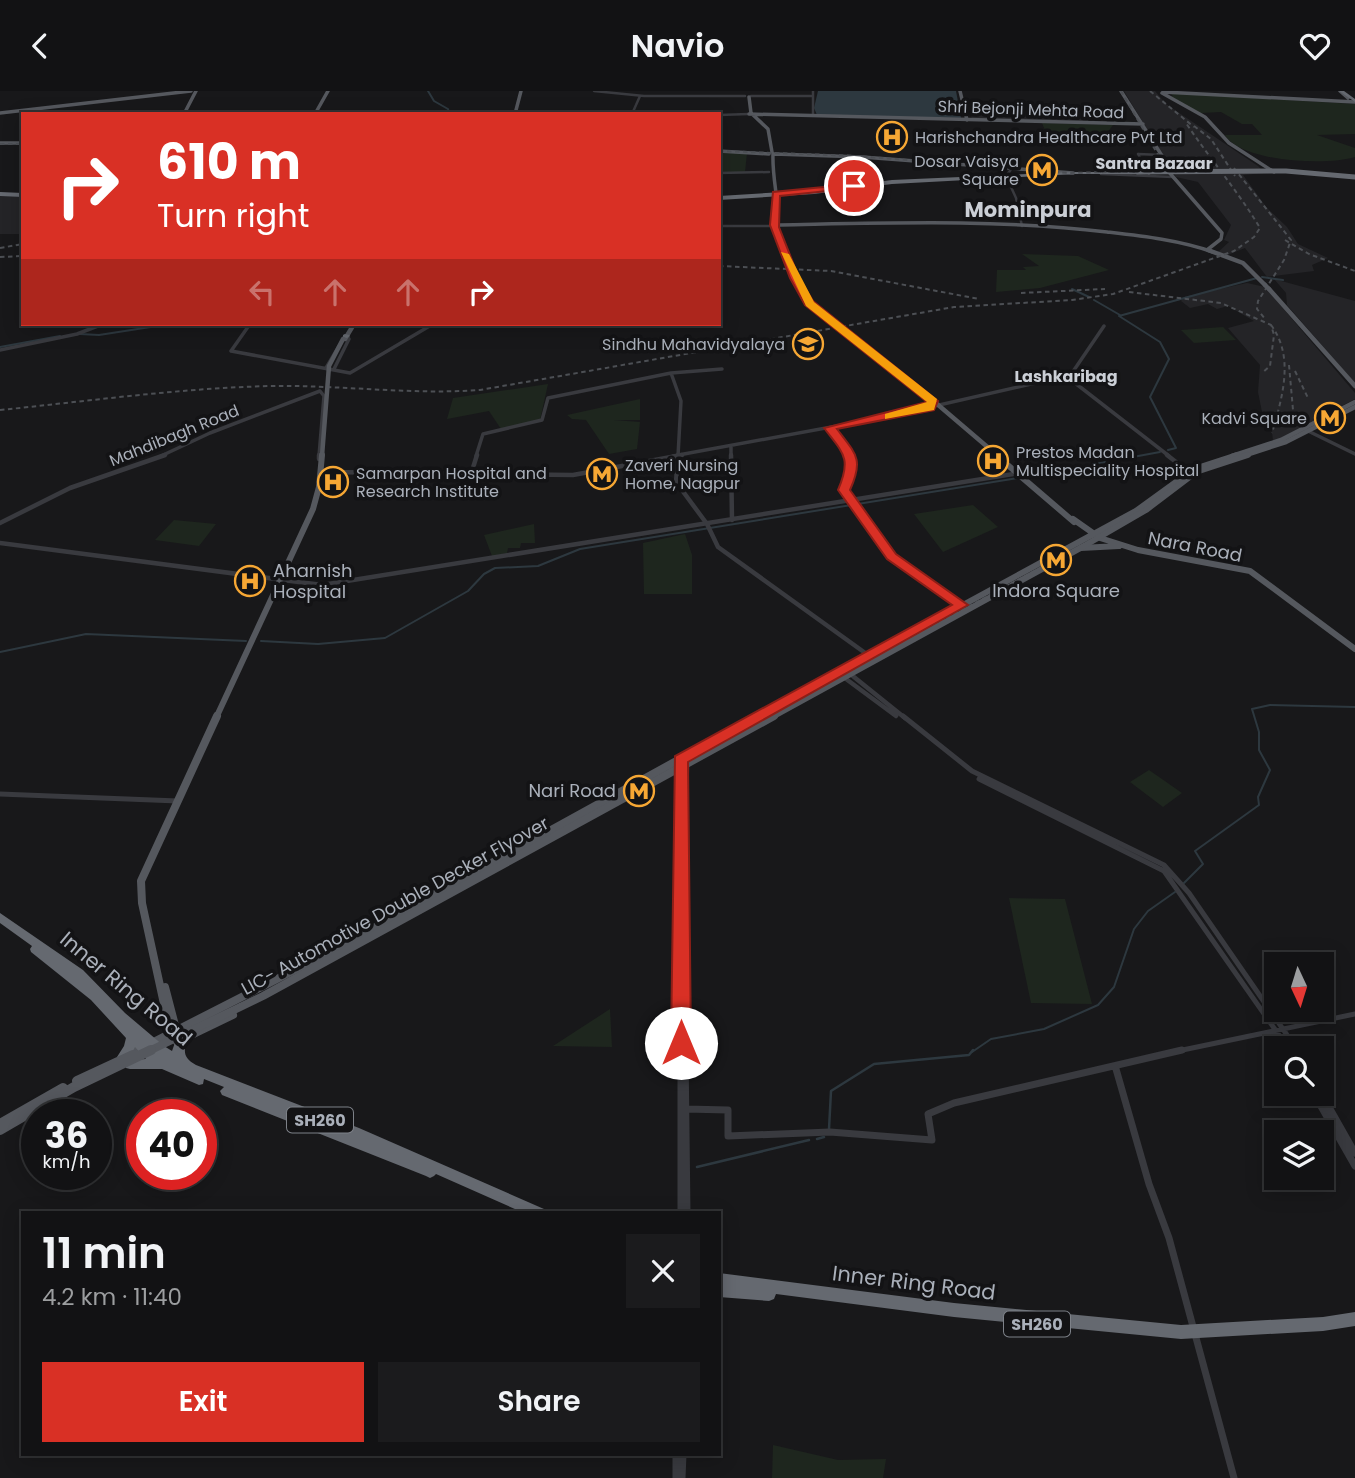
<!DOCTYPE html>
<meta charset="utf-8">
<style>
:root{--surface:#121214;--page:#1b1b1d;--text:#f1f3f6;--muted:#9c9ea0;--line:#313234;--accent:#d93025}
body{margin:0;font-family:Poppins,sans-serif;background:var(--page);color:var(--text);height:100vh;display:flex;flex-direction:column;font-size:26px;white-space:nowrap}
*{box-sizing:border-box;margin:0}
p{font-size:23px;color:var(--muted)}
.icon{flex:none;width:38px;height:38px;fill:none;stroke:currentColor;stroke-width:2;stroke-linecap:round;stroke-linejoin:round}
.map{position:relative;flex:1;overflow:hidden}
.side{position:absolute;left:21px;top:1120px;width:700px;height:245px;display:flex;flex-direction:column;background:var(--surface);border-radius:0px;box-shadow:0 4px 18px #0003,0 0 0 2px var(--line)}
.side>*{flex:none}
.guide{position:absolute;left:21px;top:21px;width:700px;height:214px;border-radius:0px;box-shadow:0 4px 18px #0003,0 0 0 2px var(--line);background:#d93025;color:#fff;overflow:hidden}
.needle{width:46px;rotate:176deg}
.tools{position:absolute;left:1264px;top:861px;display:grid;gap:14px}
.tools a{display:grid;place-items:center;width:70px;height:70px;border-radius:0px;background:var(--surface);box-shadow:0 4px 18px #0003,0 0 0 2px var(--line);font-size:35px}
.speed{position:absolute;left:21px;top:1008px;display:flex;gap:14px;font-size:35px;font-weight:700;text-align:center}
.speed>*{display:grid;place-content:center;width:91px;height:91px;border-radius:50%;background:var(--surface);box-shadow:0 4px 18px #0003,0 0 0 2px var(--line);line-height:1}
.speed small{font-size:18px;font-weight:400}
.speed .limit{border:10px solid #d22;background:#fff;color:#111}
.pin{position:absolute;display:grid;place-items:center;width:60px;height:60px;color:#fff;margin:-30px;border:4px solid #fff;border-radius:50%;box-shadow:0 2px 7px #0007}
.me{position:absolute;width:77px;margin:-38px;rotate:0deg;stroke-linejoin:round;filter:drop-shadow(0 0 5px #0008)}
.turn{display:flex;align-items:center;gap:24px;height:147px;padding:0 21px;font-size:32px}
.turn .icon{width:91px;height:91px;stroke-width:2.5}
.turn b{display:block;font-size:49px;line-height:60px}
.lanes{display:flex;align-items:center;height:66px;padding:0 21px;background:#0003;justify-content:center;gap:35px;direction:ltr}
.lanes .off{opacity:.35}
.round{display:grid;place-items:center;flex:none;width:74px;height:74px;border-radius:0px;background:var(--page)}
.overview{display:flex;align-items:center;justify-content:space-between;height:119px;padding:0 21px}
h1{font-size:42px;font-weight:600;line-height:52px}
.cta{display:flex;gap:14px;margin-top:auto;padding:14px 21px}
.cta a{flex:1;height:80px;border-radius:0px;background:var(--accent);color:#fff;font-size:28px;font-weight:600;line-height:80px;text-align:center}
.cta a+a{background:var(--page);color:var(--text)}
header{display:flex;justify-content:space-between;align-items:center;height:91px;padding:0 21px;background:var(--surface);font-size:32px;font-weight:600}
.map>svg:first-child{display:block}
</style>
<header><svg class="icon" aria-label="back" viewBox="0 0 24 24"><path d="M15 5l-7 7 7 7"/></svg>Navio<svg class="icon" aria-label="heart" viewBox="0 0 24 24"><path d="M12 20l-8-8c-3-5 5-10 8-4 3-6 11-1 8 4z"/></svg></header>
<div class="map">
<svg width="1355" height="1387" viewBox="0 0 1355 1387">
<rect width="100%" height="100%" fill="#18181a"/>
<path fill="#242427" d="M 1124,0 L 1155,0 L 1166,13 L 1258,75 L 1265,82 L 1243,84 L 1267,117 L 1287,136 L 1298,153 L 1328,167 L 1312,174 L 1314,180 L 1267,186 L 1245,157 L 1225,165 L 1218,161 L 1229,151 L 1224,149 L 1231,134 L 1198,91 L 1176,86 Z
M 968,16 L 984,16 L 986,19 L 1085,22 L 1088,31 L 972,28 Z
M 0,104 L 23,105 L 23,143 L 0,143 Z
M 1274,188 L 1355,210 L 1355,292 L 1287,214 L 1286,202 Z
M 1247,192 L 1265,196 L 1355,302 L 1355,308 L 1273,351 L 1271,328 L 1262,321 L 1258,301 L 1260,274 L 1228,237 L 1254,230 L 1228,215 L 1217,218 L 1208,213 L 1190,217 L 1181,210 L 1184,206 Z"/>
<path fill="#1e261e" d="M 1170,2 L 1355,13 L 1355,43 L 1317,44 L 1355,57 L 1355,66 C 1327,75 1241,71 1225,44 L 1262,44 L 1252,33 L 1242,33 L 1221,21 L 1201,22 L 1165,5 L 1173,5 Z
M 1042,32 L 1113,34 L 1104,46 L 1045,39 Z
M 719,61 L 747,62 L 745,81 L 719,81 Z
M 1022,163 L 1078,165 L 1109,179 L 1040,197 L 996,201 L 997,179 L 1026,179 L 1023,176 L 1039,175 Z
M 1223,236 L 1236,249 L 1194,252 L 1181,239 Z
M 548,293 L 540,329 L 501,338 L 489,320 L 447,328 L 453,307 Z
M 640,308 L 640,329 L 614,329 L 640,331 L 637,358 L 609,363 L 586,329 L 572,328 L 567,324 Z
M 973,414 L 998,436 L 943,461 L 914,423 Z
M 174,429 L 216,433 L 199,455 L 155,449 Z
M 534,433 L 535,452 L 521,452 L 520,457 L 508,457 L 507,462 L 492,465 L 484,444 Z
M 685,443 L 692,464 L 692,503 L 644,503 L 643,452 Z
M 1149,679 L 1182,702 L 1163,716 L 1130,691 Z
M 1009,807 L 1065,808 L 1092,913 L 1031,912 Z
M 610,918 L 612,956 L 553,955 Z
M 773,1354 L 838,1369 L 886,1368 L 883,1387 L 772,1387 Z"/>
<path fill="#2d383f" d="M 818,0 L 956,0 L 961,27 L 817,24 L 814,17 Z"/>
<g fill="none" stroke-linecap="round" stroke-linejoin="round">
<path stroke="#2d383f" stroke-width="2" d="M 428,0 L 434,10 L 448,18 L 449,23
M 1262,186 L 1283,189
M 1072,198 L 1089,206
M 1094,209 L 1120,224
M 80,243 L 99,244 L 170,233
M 0,256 L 60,245
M 1168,359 L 1176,357 L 1150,306 L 1169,268 L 1160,251 L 1119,225 L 1257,187
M 1024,386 L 1160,361
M 261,550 L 318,553 L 385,547 L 468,500 L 484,483 L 495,477 L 538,475 L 580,458 L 1018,387
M 0,561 L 86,543 L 246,550
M 1184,792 L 1203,773 L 1195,760 L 1259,714 L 1258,706 L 1270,679 L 1259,659 L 1259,641 L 1252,618 L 1270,614 L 1355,616
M 972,961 L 991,948 L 1044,938 L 1098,914 L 1114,896 L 1134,838 L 1148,820 L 1175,801"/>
<path stroke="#2d383f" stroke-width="2.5" d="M 829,1038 L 831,1000 L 874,973 L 969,964 L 973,959
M 817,1048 L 824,1046
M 697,1076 L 809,1049"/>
<path stroke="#393a3f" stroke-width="2.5" d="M 594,0 L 644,5 L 745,5
M 813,0 L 813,24
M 751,5 L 811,5
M 632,23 L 640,5
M 719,24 L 749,23
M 1138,63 L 1162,64
M 1138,63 L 1149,83
M 1013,76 L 1006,85 L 1016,107 L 1022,135
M 1114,80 L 1139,79
M 719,82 L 769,81
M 1101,83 L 1173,86
M 719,135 L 774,135
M 779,143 L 785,161"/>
<path stroke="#393a3f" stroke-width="3.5" d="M 784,159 L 809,212 L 927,304
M 250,233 L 231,260 L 350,282 L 433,233
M 0,259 L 77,243 L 103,233
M 326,277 L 345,245
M 334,278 L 349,248 L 347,245
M 671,282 L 722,278
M 1066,285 L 1169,365
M 830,337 L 850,365
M 1306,339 L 1355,363
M 731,355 L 731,365
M 161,365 L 210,342 L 320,300 L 324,305 L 319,365
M 476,365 L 483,343 L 542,329 L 548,307 L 671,282 L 681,310 L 678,365
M 673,365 L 891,325 L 1066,285 L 1072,282 L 1104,235"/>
<path stroke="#393a3f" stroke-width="4.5" d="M 678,364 L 676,391 L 707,433 L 718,456 L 868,564
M 731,364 L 732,429
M 849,364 L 851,379 L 844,399 L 891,465 L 965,516
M 1167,364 L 1190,382
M 319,368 L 319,364
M 326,381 L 573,384 L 682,364
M 471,383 L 477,364
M 0,432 L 70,397 L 165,364
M 0,452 L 322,494 L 1019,382
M 849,582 L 905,627
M 842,585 L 896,625"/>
<path stroke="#393a3f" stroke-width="5" d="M 903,625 L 972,680 L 1164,774 L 1189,802 L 1296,957
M 681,674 L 681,961
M 979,688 L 1164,780 L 1288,957
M 0,703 L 178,710
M 685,961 L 683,778 L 687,672
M 1173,961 L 1355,923"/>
<path stroke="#393a3f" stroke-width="7" d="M 681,959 L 681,1122
M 685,959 L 687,1122
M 1116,978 L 1149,1093 L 1169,1147 L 1234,1387
M 1321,1002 L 1355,1062
M 1314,1003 L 1355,1075
M 686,1018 L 728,1019 L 728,1045 L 830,1041 L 932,1049 L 928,1023 L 954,1012 L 1182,959
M 676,1363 L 676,1387
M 682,1387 L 683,1363"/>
<path stroke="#55585e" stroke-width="3.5" d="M 960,0 L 967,29
M 1121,0 L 1164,68 L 1168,80 L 1222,142 L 1221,148 L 1207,159
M 1340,0 L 1348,7
M 1163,1 L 1355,11
M 1162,2 L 1205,26 L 1229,52 L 1274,81
M 749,6 L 751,22 L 768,38 L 772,61
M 0,22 L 191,0
M 184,23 L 196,0
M 315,23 L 328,0
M 515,23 L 521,0
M 749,23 L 1143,33
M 0,52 L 23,52
M 719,60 L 769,63
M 773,63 C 772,87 779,109 778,133
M 774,63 L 862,66 L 1073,82
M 780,134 C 889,132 998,128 1107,141 C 1142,145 1179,149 1213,161
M 777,136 L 780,144"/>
<path stroke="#55585e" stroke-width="4.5" d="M 1208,159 L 1243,172 L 1265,194
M 1269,198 L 1355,295
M 345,248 L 354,233
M 923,301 L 998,365
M 1232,365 L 1281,349 L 1355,311"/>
<path stroke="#55585e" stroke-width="6" d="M 996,364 L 1074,431
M 1073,428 L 1100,447 L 1138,459 L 1250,480 L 1355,558
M 1081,457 L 1119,455
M 216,627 L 313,418 L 319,396
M 755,627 L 1136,420 L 1194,378 L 1237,364"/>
<path stroke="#55585e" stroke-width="8" d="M 165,896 L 177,942
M 171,945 L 142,812 L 141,790 L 217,625
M 177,951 L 233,924
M 134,961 L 330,861 L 758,625"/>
<path stroke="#55585e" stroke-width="10" d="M 127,964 L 137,959"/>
<path fill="#656970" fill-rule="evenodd" d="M 1339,0 L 1344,0 L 1355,8 L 1355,11 Z
M 1073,81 L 1139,81 L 1141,82 L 1139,83 L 1076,83 L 892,93 L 814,103 L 719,109 L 719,105 L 814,99 L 892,89 Z
M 0,101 L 23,102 L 23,106 L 0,105 Z
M 345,243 L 349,244 L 350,245 L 347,247 L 343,246 L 343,244 Z
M 0,822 L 83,879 L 125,922 L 164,955 L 172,960 L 177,946 L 181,944 L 185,946 L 187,949 C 183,962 184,967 196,974 L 359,1037 L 544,1118 L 545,1122 L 524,1122 L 436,1083 L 434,1085 L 430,1087 L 426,1085 L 222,1004 L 220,1000 L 224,996 L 204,988 L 203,993 L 199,994 L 162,978 L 130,978 L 126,977 L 124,973 L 126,970 L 119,970 L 117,966 L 124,955 L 126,947 L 91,909 L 31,861 L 30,858 L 32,855 L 0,832 ZM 135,956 L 146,968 L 128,969 Z
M 719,1182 L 954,1212 L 1181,1234 L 1323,1226 L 1355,1221 L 1355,1235 L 1323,1240 L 1181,1248 L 954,1226 L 776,1203 L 774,1208 L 769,1210 L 719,1206 Z"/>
<path stroke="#4c4f54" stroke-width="2" stroke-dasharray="4.5 3.5" stroke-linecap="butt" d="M 1150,0 L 1194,36
M 1194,35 L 1211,48 L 1235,85
M 0,53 L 23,53
M 719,60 L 858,65 L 1069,82 L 1146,80 L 1164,74 L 1121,0
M 1234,77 L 1291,149 L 1284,169 L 1258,210 L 1257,218 L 1265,228
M 1285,149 L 1309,163 L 1355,180
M 0,157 L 23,153
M 0,166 L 23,165
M 719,175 L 831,180 L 979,208
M 1129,201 L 1221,212 L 1271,234 L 1274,244 L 1270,275 L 1263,281
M 1021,202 L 1105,198
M 1271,234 C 1295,266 1282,307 1272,342
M 1289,274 L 1294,330
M 1295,280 L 1308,307
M 0,319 C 90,310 181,297 272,295 C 341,294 410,304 480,299 L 954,216 L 1072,209 L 1113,203 L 1234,160 L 1254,146 L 1260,137 C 1238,100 1210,68 1186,32
M 145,961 L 249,912 L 847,581 L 1133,427 L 1194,382 L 1284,351 L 1355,315"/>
<path stroke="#4c4f54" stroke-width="2.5" stroke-dasharray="12 10" stroke-linecap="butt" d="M 0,1037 L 71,996 L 149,959"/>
<path stroke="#55585e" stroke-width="4.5" d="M 1265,194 L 1269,198
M 322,365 L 329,275 L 343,248
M 1243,365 L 1286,351 L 1355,316"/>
<path stroke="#55585e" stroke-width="6" d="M 319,396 L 322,364
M 770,627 L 1084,455 L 1146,419 L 1196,381 L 1248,364"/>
<path stroke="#55585e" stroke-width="8" d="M 147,961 L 263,905 L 774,625"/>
<path stroke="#55585e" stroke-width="10" d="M 77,990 L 133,964
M 0,1033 L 63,997
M 0,1039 L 74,996 L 151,959"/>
<path stroke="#656970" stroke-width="5" d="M 1137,81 L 1286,80 L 1355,86"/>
</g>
<path fill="#d93025" stroke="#8d1f18" stroke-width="2" d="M 854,93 L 857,97 L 780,105 L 779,136 L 799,187 L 813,210 L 938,310 L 934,319 L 837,338 C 856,363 864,368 850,399 L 896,463 L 968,514 L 688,671 L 691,952 L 688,958 L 674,958 L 671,952 L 675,665 L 952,514 L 887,468 L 838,399 C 852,367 843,362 824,337 L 927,311 L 805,214 L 790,187 L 770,134 L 773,101 Z"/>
<path fill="#f59e0b" d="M 781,161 L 789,163 L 814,211 L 937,308 L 934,319 L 885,328 L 885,323 L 927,311 L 806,215 Z"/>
<defs>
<g id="hospital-ring" transform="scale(1.575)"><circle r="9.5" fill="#131315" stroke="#f6a734" stroke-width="1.5"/><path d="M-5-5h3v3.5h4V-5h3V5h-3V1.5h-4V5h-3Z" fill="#f6a734"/></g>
<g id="metro-ring" transform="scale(1.575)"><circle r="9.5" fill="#131315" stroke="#f6a734" stroke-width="1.5"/><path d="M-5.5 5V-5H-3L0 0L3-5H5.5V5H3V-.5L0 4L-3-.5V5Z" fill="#f6a734"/></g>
<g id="university-ring" transform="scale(1.575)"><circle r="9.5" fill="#131315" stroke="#f6a734" stroke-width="1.5"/><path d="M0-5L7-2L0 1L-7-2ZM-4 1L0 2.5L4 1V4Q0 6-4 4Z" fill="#f6a734"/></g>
</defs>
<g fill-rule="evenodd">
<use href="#hospital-ring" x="892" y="46"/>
<use href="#metro-ring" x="1042" y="79"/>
<use href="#university-ring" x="808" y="253"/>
<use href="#metro-ring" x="1330" y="327"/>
<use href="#hospital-ring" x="993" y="370"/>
<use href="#metro-ring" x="602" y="383"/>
<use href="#hospital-ring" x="333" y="391"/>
<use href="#metro-ring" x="1056" y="469"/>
<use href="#hospital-ring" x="250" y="490"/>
<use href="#metro-ring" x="639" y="700"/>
</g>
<g text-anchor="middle" stroke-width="7" stroke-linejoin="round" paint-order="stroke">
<g font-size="16" fill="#aab0ba" stroke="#131315">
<text transform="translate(1031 18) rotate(2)" y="6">Shri Bejonji Mehta Road</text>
<text transform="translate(174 344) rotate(-22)" y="6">Mahdibagh Road</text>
</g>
<g font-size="16" fill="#aab0ba" stroke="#131315" text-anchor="start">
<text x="915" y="52">Harishchandra Healthcare Pvt Ltd</text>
<text x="1019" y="76" text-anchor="end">Dosar Vaisya<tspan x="1019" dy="18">Square</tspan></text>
<text x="785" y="259" text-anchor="end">Sindhu Mahavidyalaya</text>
<text x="1307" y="333" text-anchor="end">Kadvi Square</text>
<text x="1016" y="367">Prestos Madan<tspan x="1016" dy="18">Multispeciality Hospital</tspan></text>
<text x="625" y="380">Zaveri Nursing<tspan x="625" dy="18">Home, Nagpur</tspan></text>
<text x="356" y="388">Samarpan Hospital and<tspan x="356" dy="18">Research Institute</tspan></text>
</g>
<g font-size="16" font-weight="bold" fill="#cbcfd6" stroke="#131315">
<text x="1154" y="78">Santra Bazaar</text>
<text x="1066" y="291">Lashkaribag</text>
</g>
<g fill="#131315" stroke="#7d8188" stroke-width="2">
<rect x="287" y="1016.5" width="66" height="25" rx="5"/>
<rect x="1004" y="1220.5" width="66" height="25" rx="5"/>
</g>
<g font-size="16" font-weight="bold" fill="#aab0ba">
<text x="320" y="1035">SH260</text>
<text x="1037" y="1239">SH260</text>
</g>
<g font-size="18" fill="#aab0ba" stroke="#131315">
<text transform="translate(1195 456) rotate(11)" y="6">Nara Road</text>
<text transform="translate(395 815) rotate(-29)" y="6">LIC- Automotive Double Decker Flyover</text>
</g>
<g font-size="18" fill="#aab0ba" stroke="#131315" text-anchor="start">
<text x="273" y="486">Aharnish<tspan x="273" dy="21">Hospital</tspan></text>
<text x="1056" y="506" text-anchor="middle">Indora Square</text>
<text x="616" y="706" text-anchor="end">Nari Road</text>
</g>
<g font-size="21" font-weight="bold" fill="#cbcfd6" stroke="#131315">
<text x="1028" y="126">Mominpura</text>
</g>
<g font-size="21" fill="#aab0ba" stroke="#131315">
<text transform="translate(126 898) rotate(40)" y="7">Inner Ring Road</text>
<text transform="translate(914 1192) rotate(7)" y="7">Inner Ring Road</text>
</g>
</g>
</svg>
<div class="tools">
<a><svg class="needle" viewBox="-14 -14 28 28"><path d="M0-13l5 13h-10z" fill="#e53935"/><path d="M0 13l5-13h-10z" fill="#9c9ea0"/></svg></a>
<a><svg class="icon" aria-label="search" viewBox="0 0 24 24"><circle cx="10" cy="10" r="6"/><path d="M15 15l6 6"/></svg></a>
<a><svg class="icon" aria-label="layers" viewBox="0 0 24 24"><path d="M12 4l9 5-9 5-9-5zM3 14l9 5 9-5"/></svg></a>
</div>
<div class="speed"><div>36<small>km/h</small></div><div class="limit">40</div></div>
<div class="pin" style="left:854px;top:95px;background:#d93025"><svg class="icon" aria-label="arrive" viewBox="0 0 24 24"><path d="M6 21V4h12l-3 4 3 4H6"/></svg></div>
<svg class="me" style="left:681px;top:952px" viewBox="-20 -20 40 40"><circle r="19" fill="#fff"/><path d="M0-13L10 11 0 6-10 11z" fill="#d93025"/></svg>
<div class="guide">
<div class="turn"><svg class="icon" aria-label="right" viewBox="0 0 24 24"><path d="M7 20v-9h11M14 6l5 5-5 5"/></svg><div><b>610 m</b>Turn right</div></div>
<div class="lanes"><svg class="icon off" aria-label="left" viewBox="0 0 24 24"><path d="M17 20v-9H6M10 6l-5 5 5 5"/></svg><svg class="icon off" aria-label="ahead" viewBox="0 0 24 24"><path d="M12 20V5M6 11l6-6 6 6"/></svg><svg class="icon off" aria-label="ahead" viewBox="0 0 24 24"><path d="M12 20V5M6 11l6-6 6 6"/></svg><svg class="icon" aria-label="right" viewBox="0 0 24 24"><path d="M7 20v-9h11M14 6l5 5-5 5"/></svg></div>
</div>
<section class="side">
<div class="overview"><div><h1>11 min</h1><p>4.2 km · 11:40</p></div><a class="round"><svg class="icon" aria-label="close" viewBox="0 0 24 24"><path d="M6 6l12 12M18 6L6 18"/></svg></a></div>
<div class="cta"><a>Exit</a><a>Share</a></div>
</section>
</div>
